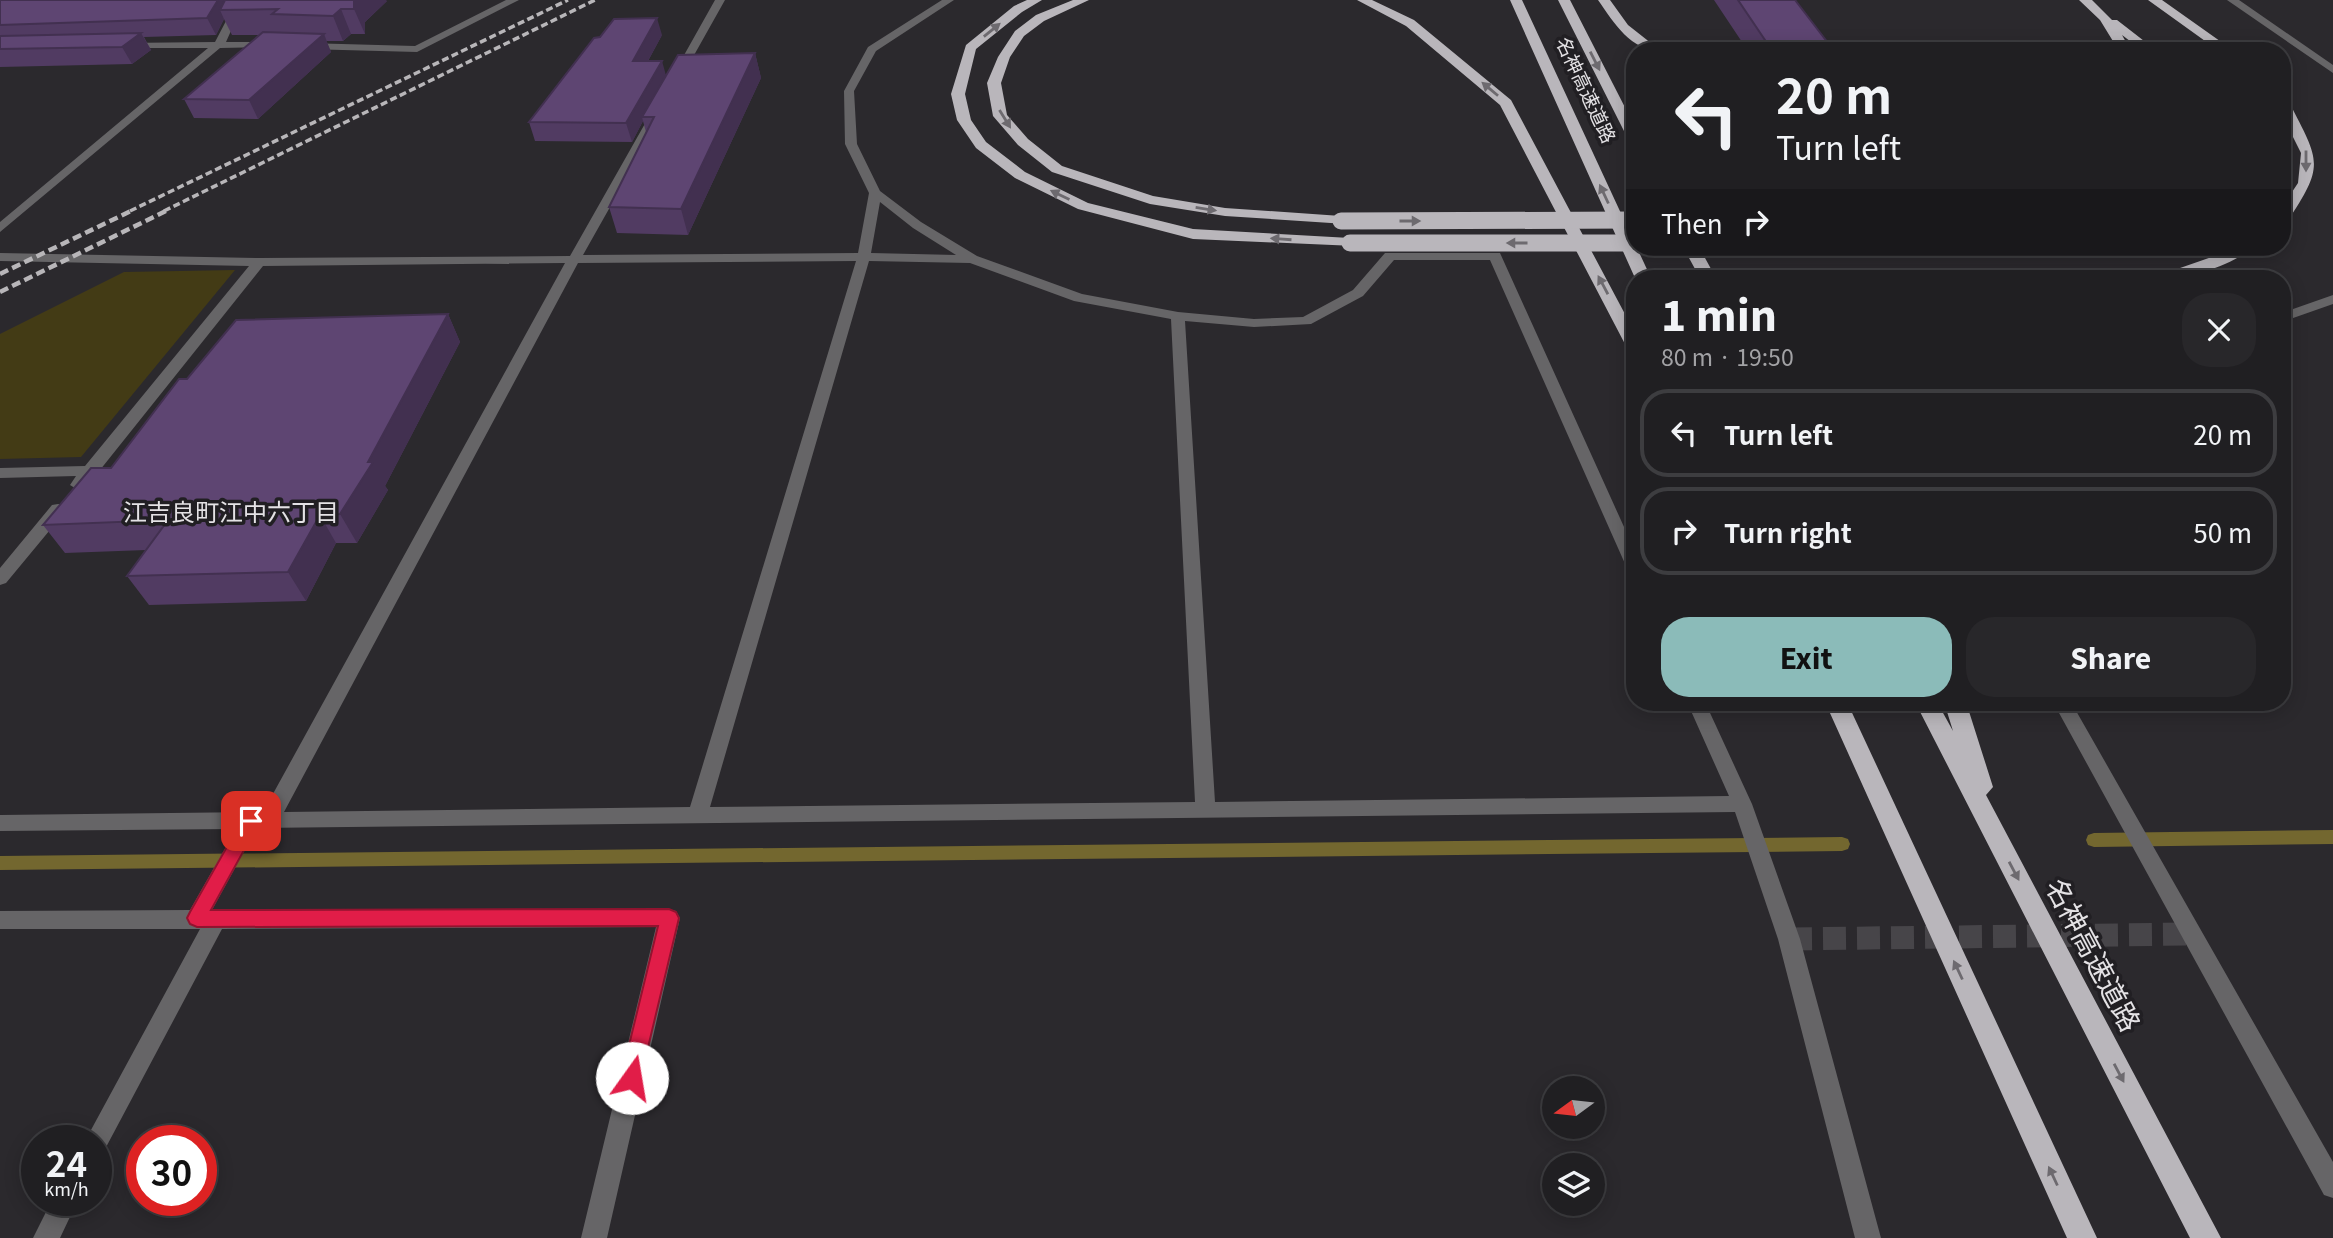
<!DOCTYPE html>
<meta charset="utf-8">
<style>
:root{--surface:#201f22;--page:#28272a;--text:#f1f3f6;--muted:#a2a2a5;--line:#3d3d40;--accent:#8bbbb9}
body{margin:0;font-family:Georgia,"Noto Sans JP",serif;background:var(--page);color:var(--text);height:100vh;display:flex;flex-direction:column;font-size:26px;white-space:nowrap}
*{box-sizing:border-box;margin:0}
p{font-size:23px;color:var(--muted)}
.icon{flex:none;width:38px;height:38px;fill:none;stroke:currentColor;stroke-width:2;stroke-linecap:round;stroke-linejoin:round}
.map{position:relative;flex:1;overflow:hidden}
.drawer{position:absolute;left:1626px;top:270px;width:665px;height:441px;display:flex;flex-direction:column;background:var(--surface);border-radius:28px;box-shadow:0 4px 18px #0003,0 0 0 2px var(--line)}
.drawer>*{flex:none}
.top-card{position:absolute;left:1626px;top:42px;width:665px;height:214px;border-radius:28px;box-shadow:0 4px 18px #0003,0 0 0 2px var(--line);background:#201f22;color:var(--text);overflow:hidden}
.needle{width:46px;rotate:255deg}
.buttons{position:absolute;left:1542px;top:1076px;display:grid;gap:14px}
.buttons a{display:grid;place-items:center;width:63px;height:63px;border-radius:50%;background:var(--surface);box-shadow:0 4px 18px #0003,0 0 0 2px var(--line);font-size:35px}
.speed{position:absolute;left:21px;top:1125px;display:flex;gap:14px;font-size:35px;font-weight:700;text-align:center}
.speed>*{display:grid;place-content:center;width:91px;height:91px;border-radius:50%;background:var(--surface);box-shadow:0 4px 18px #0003,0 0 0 2px var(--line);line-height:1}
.speed small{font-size:18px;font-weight:400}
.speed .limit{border:10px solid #d22;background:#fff;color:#111}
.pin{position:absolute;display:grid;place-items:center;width:60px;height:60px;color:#fff;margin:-30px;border-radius:14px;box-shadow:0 4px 10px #0006}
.me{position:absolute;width:77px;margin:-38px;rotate:13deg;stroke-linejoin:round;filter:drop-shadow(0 0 5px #0008)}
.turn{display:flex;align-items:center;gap:24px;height:147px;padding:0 35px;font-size:32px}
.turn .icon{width:91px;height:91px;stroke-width:2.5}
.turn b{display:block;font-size:49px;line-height:60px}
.then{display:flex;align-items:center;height:66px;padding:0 35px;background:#0003;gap:14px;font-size:26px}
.round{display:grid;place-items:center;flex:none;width:74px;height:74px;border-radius:28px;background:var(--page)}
.summary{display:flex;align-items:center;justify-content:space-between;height:119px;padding:0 35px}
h1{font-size:42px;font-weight:800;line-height:52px}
.primary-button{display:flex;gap:14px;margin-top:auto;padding:14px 35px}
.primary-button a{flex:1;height:80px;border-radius:28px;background:var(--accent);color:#111;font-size:28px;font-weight:800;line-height:80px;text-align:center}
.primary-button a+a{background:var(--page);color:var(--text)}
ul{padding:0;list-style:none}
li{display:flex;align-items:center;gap:21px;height:88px;margin:0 14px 10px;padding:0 21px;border:4px solid var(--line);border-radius:28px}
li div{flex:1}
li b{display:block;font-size:26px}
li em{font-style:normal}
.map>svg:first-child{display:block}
</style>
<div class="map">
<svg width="2333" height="1238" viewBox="0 0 2333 1238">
<rect width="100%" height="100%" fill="#2b292d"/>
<path fill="#433b15" d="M 235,270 L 81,457 L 0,459 L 0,334 L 124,272 Z"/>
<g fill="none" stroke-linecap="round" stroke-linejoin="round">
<path fill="#73672f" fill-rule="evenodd" d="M 2333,830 L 2333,844 L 2094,847 L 2088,845 L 2086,840 L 2088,835 L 2094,833 Z
M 1842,837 L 1848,839 L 1850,844 L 1848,849 L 1842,851 L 0,870 L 0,856 Z"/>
<path stroke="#474549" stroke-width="23" stroke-dasharray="23 11" stroke-linecap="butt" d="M 1789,939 L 2191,934"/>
<path fill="#666567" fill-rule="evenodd" d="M 246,0 L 257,0 L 234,24 L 226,42 L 273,42 L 277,43 L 277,47 L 220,48 L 0,232 L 0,222 L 208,48 L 126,48 L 122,47 L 122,43 L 215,42 L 226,21 Z
M 506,0 L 519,0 L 417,52 L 305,49 L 300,46 L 305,43 L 415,46 Z
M 715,0 L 725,0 L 684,73 L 675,75 L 674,73 Z
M 942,0 L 954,0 L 876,51 L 854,91 L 857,144 L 880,191 L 921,222 L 977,256 L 1082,294 L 1178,312 L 1254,319 L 1303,317 L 1353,290 L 1385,253 L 1500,253 L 1634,549 L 1634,572 L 1628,570 L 1626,566 L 1490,260 L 1394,260 L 1363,296 L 1311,324 L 1254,327 L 1185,321 L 1215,802 L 1729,796 L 1687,702 L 1705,702 L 1752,804 L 1800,939 L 1881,1238 L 1855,1238 L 1778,939 L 1735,812 L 257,828 L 212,910 L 669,909 L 676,911 L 680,918 L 607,1238 L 581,1238 L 656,927 L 222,929 L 104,1151 L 96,1155 L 96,1141 L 85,1141 L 200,929 L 0,929 L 0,911 L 190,910 L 236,829 L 0,831 L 0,815 L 263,812 L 565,263 L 263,266 L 96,475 L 84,489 L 78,490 L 70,485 L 76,476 L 0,478 L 0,468 L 85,466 L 249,266 L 0,261 L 0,253 L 259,258 L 570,256 L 651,113 L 657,110 L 663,113 L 583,255 L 858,253 L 869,193 L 845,144 L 844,91 L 868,47 ZM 880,202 L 913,228 L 956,255 L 871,253 ZM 856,261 L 690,807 L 284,812 L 578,263 ZM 869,261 L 970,263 L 1074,301 L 1171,319 L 1195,802 L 710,807 Z
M 2227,0 L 2239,0 L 2333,65 L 2333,73 Z
M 2333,295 L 2333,304 L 2282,322 L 2282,313 Z
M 58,504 L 64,505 L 66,509 L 64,513 L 6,583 L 0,585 L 0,568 L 52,505 Z
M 2053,702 L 2071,702 L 2333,1162 L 2333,1198 L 2324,1195 Z
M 52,1200 L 78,1200 L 60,1238 L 33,1238 Z"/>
<path fill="#b9b6bb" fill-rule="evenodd" d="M 1027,0 L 1042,0 L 1022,12 L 976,49 L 965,94 L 971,120 L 986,142 L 1025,172 L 1088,203 L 1193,229 L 1350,238 L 1355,240 L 1358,243 L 1355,246 L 1193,239 L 1078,209 L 1015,178 L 976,148 L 957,120 L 951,94 L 966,45 L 1014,6 Z
M 1073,0 L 1089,0 L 1044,21 L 1024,36 L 1010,57 L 1001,83 L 1007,115 L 1028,139 L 1062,166 L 1153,196 L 1225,208 L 1341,216 L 1349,221 L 1346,224 L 1225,216 L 1150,204 L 1052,172 L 1018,145 L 993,116 L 987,83 L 998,57 L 1015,31 L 1036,15 Z
M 1357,0 L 1372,0 L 1414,20 L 1511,100 L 1634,331 L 1634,351 L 1626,346 L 1500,105 L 1406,26 Z
M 1510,0 L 1522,0 L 1651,278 L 1635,278 Z
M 1558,0 L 1570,0 L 1634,125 L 1634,141 L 1627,137 Z
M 1598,0 L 1610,0 L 1628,25 L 1661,51 C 1631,51 1614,23 1598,0 Z
M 2079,0 L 2092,0 L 2112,20 L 2117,20 L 2157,51 L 2143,51 L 2122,35 L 2131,51 L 2119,51 L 2100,20 Z
M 2148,0 L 2162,0 L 2234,51 L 2219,51 Z
M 2282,98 L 2289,102 C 2319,161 2326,164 2287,222 L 2282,224 L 2282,207 L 2298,183 L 2301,153 L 2282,115 Z
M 1683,247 L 1699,247 L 1716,278 L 1700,278 Z
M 2233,247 L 2251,247 C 2234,267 2183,279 2158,278 L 2160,275 L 2226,252 Z
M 1825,702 L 1847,702 L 2097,1238 L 2067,1238 Z
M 1915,702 L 1937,702 L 1953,731 L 1944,702 L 1966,702 L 1993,787 L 1986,795 L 2221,1238 L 2190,1238 Z"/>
<path stroke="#b8b6b9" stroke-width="3.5" stroke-dasharray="7 3.5" stroke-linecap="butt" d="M 130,211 L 568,0
M 164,211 L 595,0"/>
<path stroke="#b8b6b9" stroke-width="4.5" stroke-dasharray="9 4.5" stroke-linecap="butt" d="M 0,274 L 133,210
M 0,292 L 168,210"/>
<path stroke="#b9b6bb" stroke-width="17" d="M 1341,221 L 1634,220
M 1350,243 L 1634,243"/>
</g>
<path fill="#513b62" d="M 0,0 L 387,1 L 365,22 L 365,34 L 351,34 L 343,41 L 326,41 L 331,52 L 258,119 L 194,118 L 184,99 L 260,35 L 232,35 L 224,19 L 216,35 L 144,37 L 151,50 L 132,64 L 0,67 Z
M 1714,0 L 1795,0 L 1828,43 L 1825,51 L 1748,51 Z
M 662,35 L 648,61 L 666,75 L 755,53 L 761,78 L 688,235 L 617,233 L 609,207 L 646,132 L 643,121 L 632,142 L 535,141 L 529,122 Z
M 448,314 L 460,342 L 385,486 L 388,490 L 357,543 L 336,543 L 306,601 L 149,605 L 127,576 L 146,550 L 65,553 L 43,525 L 111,468 L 187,379 Z"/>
<path fill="#423050" d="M 218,0 L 243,0 L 220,10 L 224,19 L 216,35 L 207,18 Z
M 354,0 L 386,0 L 387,1 L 365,22 L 365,34 L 354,9 Z
M 341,9 L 351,34 L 343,41 L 333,16 Z
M 657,18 L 662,35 L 638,79 L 633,61 Z
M 141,33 L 151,50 L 132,64 L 122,47 Z
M 324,34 L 331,52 L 258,119 L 249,100 Z
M 755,53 L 761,78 L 688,235 L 681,209 Z
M 662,61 L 667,79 L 642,117 L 643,121 L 632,142 L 626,123 Z
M 448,314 L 460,342 L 385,486 L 388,490 L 357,543 L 340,514 Z
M 320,515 L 336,543 L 306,601 L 288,572 Z"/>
<path fill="#5e4572" stroke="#423050" stroke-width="2" d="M 0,0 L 218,0 L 207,18 L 0,25 Z
M 225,0 L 354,0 L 354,9 L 341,9 L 333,16 L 272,14 L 278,9 L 220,10 Z
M 1738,0 L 1795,0 L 1828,43 L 1767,43 Z
M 657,18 L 633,61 L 662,61 L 626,123 L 529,122 L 594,38 L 600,37 L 614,19 Z
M 263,32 L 324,34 L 249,100 L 184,99 Z
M 141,33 L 122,47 L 0,49 L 0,36 Z
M 755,53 L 681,209 L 609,207 L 654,117 L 642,117 L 678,55 Z
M 448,314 L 368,462 L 373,462 L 340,514 L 320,515 L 288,572 L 127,576 L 168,520 L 43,525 L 91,468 L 111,468 L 179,379 L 187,379 L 236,320 Z"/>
<defs><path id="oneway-solid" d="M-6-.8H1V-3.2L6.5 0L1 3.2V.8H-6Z" transform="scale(1.75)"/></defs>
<g fill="#6d6a6f">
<use href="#oneway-solid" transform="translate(992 30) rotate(-39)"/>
<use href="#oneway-solid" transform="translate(1595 61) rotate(63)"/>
<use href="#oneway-solid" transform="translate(1490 89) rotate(-140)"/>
<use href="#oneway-solid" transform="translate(1005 119) rotate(58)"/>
<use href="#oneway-solid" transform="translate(2306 161) rotate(90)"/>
<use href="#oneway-solid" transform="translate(1604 194) rotate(-115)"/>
<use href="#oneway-solid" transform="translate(1060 195) rotate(-154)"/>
<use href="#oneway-solid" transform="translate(1206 209) rotate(9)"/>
<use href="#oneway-solid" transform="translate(1410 221)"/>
<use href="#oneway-solid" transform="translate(1281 239) rotate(-176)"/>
<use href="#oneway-solid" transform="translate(1517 243) rotate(180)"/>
<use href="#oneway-solid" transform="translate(1603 285) rotate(-118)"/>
<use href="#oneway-solid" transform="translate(2014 871) rotate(62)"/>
<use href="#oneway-solid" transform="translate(1958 970) rotate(-115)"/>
<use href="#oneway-solid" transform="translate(2119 1073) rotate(62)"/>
<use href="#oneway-solid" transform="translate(2053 1176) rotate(-115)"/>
</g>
<path fill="#e11d48" stroke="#92132f" stroke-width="2" d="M 251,813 L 258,815 L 260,821 L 211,910 L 669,909 L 676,912 L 679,918 L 639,1085 L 632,1088 L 624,1085 L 621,1078 L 658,926 L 197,927 L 190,924 L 187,918 L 190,912 L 245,815 Z"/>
<g text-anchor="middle" stroke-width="7" stroke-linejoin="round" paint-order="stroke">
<g font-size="19" fill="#e4e2e5" stroke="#211f23">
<text transform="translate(1586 90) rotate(65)" y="7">名神高速道路</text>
</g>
<g font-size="24" fill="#e4e2e5" stroke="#211f23">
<text x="231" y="521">江吉良町江中六丁目</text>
</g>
<g font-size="28" fill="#e4e2e5" stroke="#211f23">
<text transform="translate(2093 955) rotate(62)" y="10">名神高速道路</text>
</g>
</g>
</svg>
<div class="buttons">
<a><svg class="needle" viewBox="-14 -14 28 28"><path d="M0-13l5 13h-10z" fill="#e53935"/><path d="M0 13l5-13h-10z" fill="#a2a2a5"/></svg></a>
<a><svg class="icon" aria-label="layers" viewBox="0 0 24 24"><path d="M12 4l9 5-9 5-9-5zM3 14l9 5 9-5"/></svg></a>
</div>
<div class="speed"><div>24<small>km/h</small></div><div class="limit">30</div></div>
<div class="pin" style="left:251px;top:821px;background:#d93025"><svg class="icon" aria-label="arrive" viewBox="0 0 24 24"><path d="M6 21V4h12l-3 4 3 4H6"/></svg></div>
<svg class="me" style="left:632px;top:1078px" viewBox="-20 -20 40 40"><circle r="19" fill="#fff"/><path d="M0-13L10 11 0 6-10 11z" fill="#e11d48"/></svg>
<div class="top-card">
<div class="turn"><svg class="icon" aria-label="left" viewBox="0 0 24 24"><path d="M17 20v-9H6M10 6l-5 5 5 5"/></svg><div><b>20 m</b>Turn left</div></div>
<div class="then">Then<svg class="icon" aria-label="right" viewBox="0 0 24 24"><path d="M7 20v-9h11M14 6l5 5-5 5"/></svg></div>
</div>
<section class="drawer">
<div class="summary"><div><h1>1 min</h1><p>80 m · 19:50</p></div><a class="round"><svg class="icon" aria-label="close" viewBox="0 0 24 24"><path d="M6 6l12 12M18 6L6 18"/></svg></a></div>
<ul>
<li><svg class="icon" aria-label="left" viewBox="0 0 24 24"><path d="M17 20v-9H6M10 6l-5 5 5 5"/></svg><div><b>Turn left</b></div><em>20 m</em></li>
<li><svg class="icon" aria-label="right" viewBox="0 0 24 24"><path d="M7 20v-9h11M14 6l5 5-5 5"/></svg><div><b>Turn right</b></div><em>50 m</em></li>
</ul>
<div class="primary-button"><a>Exit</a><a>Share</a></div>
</section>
</div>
